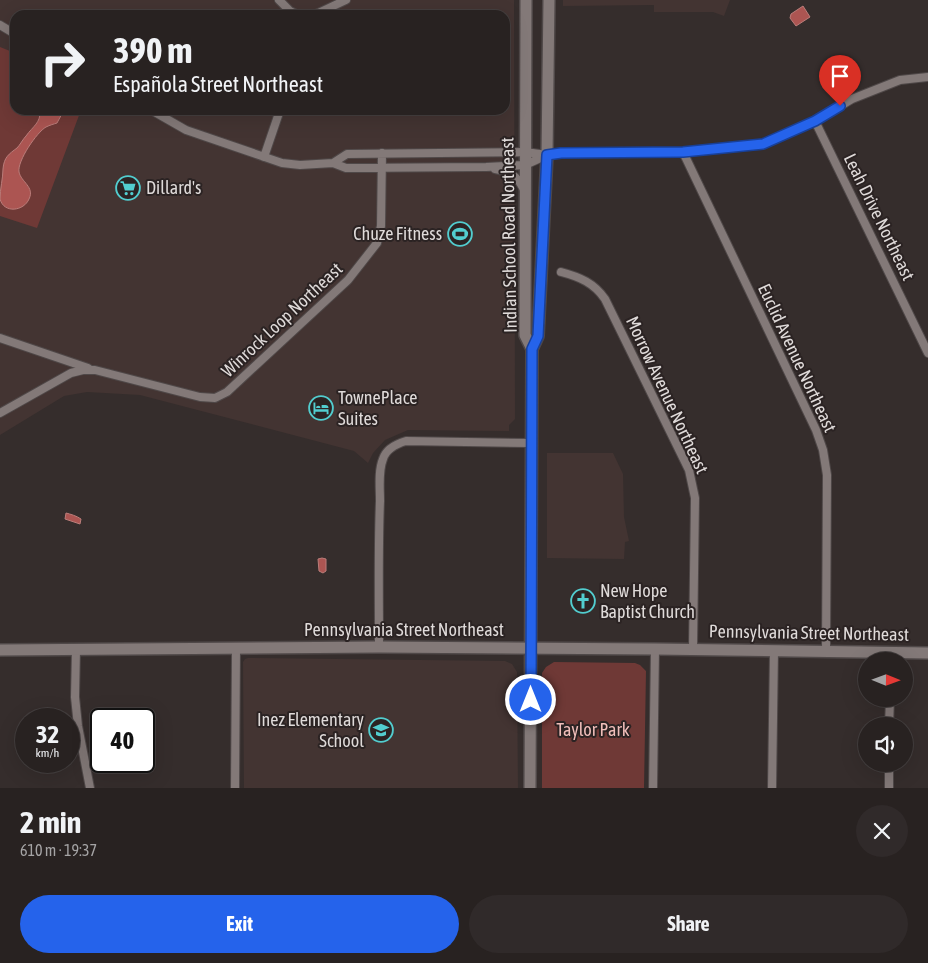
<!DOCTYPE html>
<meta charset="utf-8">
<style>
:root{--surface:#282221;--page:#302a2a;--text:#f1f3f6;--muted:#a5a4a5;--line:#443f3f;--accent:#2563eb}
body{margin:0;font-family:"Asap Condensed",sans-serif;background:var(--page);color:var(--text);height:100vh;display:flex;flex-direction:column;font-size:19px;white-space:nowrap}
*{box-sizing:border-box;margin:0}
p{font-size:16px;color:var(--muted)}
.icon{flex:none;width:28px;height:28px;fill:none;stroke:currentColor;stroke-width:2;stroke-linecap:round;stroke-linejoin:round}
.map{position:relative;height:788px;overflow:hidden}
.sheet{display:flex;flex-direction:column;background:var(--surface);flex:1}
.sheet>*{flex:none}
.guide{position:absolute;left:10px;top:10px;width:500px;height:105px;border-radius:15px;box-shadow:0 5px 20px #0002,0 0 0 1px var(--line);background:#282221;color:var(--text);overflow:hidden}
.needle{width:32px;rotate:91deg}
.fabs{position:absolute;left:858px;top:652px;display:grid;gap:10px}
.fabs a{display:grid;place-items:center;width:55px;height:55px;border-radius:50%;background:var(--surface);box-shadow:0 5px 20px #0002,0 0 0 1px var(--line);font-size:25px}
.speed{position:absolute;left:15px;top:708px;display:flex;gap:10px;font-size:25px;font-weight:700;text-align:center}
.speed>*{display:grid;place-content:center;width:65px;height:65px;border-radius:50%;background:var(--surface);box-shadow:0 5px 20px #0002,0 0 0 1px var(--line);line-height:1}
.speed small{font-size:12px;font-weight:400}
.speed .limit{border:2px solid #111;border-radius:8px;background:#fff;color:#111}
.pin{position:absolute;display:grid;place-items:center;width:42px;height:42px;color:#fff;margin:-51px -21px;border-radius:50% 50% 50% 0;rotate:-45deg;box-shadow:0 0 5px #0007}
.pin .icon{rotate:45deg}
.me{position:absolute;width:55px;margin:-28px;rotate:0deg;stroke-linejoin:round;filter:drop-shadow(0 0 4px #0008)}
.turn{display:flex;align-items:center;gap:18px;height:105px;padding:0 20px;font-size:22px}
.turn .icon{width:65px;height:65px;stroke-width:2.5}
.turn b{display:block;font-size:35px;line-height:42px}
.round{display:grid;place-items:center;flex:none;width:52px;height:52px;border-radius:26px;background:var(--page)}
.headline{display:flex;align-items:center;justify-content:space-between;height:85px;padding:0 20px}
h1{font-size:30px;font-weight:700;line-height:38px}
.button{display:flex;gap:10px;margin-top:auto;padding:10px 20px}
.button a{flex:1;height:58px;border-radius:30px;background:var(--accent);color:#fff;font-size:20px;font-weight:700;line-height:58px;text-align:center}
.button a+a{background:var(--page);color:var(--text)}
.map>svg:first-child{display:block}
</style>
<div class="map">
<svg width="928" height="788" viewBox="0 0 928 788">
<rect width="100%" height="100%" fill="#352d2c"/>
<path fill="#433432" fill-rule="evenodd" d="M 0,0 L 514,0 L 515,419 L 509,425 L 509,431 L 408,430 L 385,440 L 373,453 L 368,463 L 354,451 L 140,395 L 87,392 L 64,396 L 0,435 ZM 15,15 L 505,15 L 505,110 L 15,110 Z
M 563,0 L 730,0 L 724,16 L 713,12 L 654,12 L 654,5 L 563,6 Z
M 547,453 L 613,453 L 623,474 L 624,517 L 629,541 L 625,542 L 624,559 L 547,558 Z
M 248,658 L 505,661 L 512,664 L 517,672 L 518,788 L 244,788 L 243,662 L 245,659 Z"/>
<path fill="#6f3936" d="M 0,47 L 15,53 L 15,110 L 81,110 L 37,228 L 0,216 Z
M 554,662 L 635,663 L 640,665 L 646,671 L 644,788 L 542,788 L 542,673 L 546,667 Z"/>
<path fill="#ac5552" stroke="#bb7d7a" d="M 803,6 L 810,17 L 796,26 L 790,18 L 791,14 Z
M 40,110 L 64,110 L 57,123 C 54,124 50,125 46,127 C 37,132 17,161 19,172 C 21,182 35,187 29,199 C 24,211 4,214 0,199 C 0,189 3,178 3,169 C 4,157 9,154 17,148 C 20,145 23,139 26,136 C 33,126 41,123 40,110 Z
M 66,513 C 70,514 77,516 81,519 L 80,524 L 65,519 Z
M 322,558 L 326,559 L 326,571 L 323,573 L 319,571 L 318,559 Z"/>
<g fill="none" stroke-linecap="round" stroke-linejoin="round">
<g stroke="#4f4848" stroke-width="10">
<path id="street" d="M 279,0 L 290,11 L 298,15
M 314,15 L 346,0
M 0,25 L 15,34
M 151,110 L 186,130 L 282,163 L 300,165 L 333,163 L 346,168 L 486,167 L 525,165 L 547,155 L 561,153 L 683,152 L 763,144 L 815,121 L 852,99 L 900,80 L 928,77
M 815,121 L 928,353
M 683,152 L 816,430 L 823,450 L 827,475 L 826,651
M 264,157 L 280,110
M 333,163 L 347,154 L 525,152 L 547,155
M 495,169 C 510,172 518,176 524,190
M 561,272 C 580,277 594,283 605,299 L 689,470 L 695,498 L 693,649
M 0,338 L 88,368
M 0,413 L 71,373 L 83,370 L 95,370 L 200,397 L 215,398 L 227,392 L 348,280 L 377,243 L 381,226 L 382,153
M 379,647 C 379,599 378,550 380,501 C 380,488 378,471 383,459 C 386,449 396,444 406,441 L 530,443
M 76,649 L 75,697 L 78,726 L 90,788
M 889,726 L 890,699
M 235,788 L 236,649
M 653,788 L 655,649
M 772,788 L 774,650
M 889,788 L 889,764"/>
</g>
<g stroke="#4f4848" stroke-width="14">
<path id="secondary" d="M 526,0 L 525,335 L 532,349
M 0,650 L 379,647 L 655,649 L 928,653
M 530,788 L 532,349 L 538,336 L 547,155 L 549,0"/>
</g>
<use href="#street" stroke="#837978" stroke-width="8"/>
<use href="#secondary" stroke="#837978" stroke-width="11"/>
</g>
<g fill="none" stroke-linecap="round" stroke-linejoin="round">
<g stroke="#184099" stroke-width="12">
<path id="route" d="M 531,700 L 532,349 L 538,336 L 547,155 L 561,153 L 683,152 L 763,144 L 815,121 L 840,106"/>
</g>
<use href="#route" stroke="#2563eb" stroke-width="9"/>
</g>
<defs>
<g id="supermarket-ring" transform="scale(1.25)"><circle r="9.5" fill="#2b2323" stroke="#52cdcf" stroke-width="1.5"/><path d="M-6-5.5h2.5l.6 2H6L4.5 2H-2.5L-4.4-4H-6ZM-1.5 3.2a1.3 1.3 0 1 0 .1 0ZM3 3.2a1.3 1.3 0 1 0 .1 0Z" fill="#52cdcf"/></g>
<g id="stadium-ring" transform="scale(1.25)"><circle r="9.5" fill="#2b2323" stroke="#52cdcf" stroke-width="1.5"/><path d="M0-5a6.5 5 0 1 0 0 10a6.5 5 0 1 0 0-10ZM-3.5-1.8h7v3.6h-7Z" fill="#52cdcf"/></g>
<g id="hotel-ring" transform="scale(1.25)"><circle r="9.5" fill="#2b2323" stroke="#52cdcf" stroke-width="1.5"/><path d="M-6-4.5h1.5V1H6V5H4.5V3h-9V5H-6ZM-4 0a1.8 1.8 0 1 1 3.6 0ZM.5 0V-2.5h3Q6-2.5 6 0Z" fill="#52cdcf"/></g>
<g id="church-ring" transform="scale(1.25)"><circle r="9.5" fill="#2b2323" stroke="#52cdcf" stroke-width="1.5"/><path d="M-1.2-6h2.4v3.5h3.3v2.4h-3.3V6h-2.4V-.1h-3.3v-2.4h3.3Z" fill="#52cdcf"/></g>
<g id="school-ring" transform="scale(1.25)"><circle r="9.5" fill="#2b2323" stroke="#52cdcf" stroke-width="1.5"/><path d="M0-5L7-2L0 1L-7-2ZM-4 1L0 2.5L4 1V4Q0 6-4 4Z" fill="#52cdcf"/></g>
</defs>
<g fill-rule="evenodd">
<use href="#supermarket-ring" x="128" y="188"/>
<use href="#stadium-ring" x="460" y="234"/>
<use href="#hotel-ring" x="321" y="408"/>
<use href="#church-ring" x="583" y="601"/>
<use href="#school-ring" x="381" y="730"/>
</g>
<g text-anchor="middle" stroke-width="4" stroke-linejoin="round" paint-order="stroke">
<g font-size="18" fill="#dfdad9" stroke="#2b2323" text-anchor="start">
<text x="146" y="194">Dillard's</text>
<text x="442" y="240" text-anchor="end">Chuze Fitness</text>
<text x="338" y="404">TownePlace<tspan x="338" dy="21">Suites</tspan></text>
<text x="600" y="597">New Hope<tspan x="600" dy="21">Baptist Church</tspan></text>
<text x="364" y="726" text-anchor="end">Inez Elementary<tspan x="364" dy="21">School</tspan></text>
</g>
<g font-size="18" fill="#dfdad9" stroke="#2b2323">
<text transform="translate(879 217) rotate(64)" y="6">Leah Drive Northeast</text>
<text transform="translate(509 235) rotate(-91)" y="6">Indian School Road Northeast</text>
<text transform="translate(282 320) rotate(-43)" y="6">Winrock Loop Northeast</text>
<text transform="translate(797 358) rotate(65)" y="6">Euclid Avenue Northeast</text>
<text transform="translate(667 395) rotate(65)" y="6">Morrow Avenue Northeast</text>
<text x="404" y="636">Pennsylvania Street Northeast</text>
<text transform="translate(809 633) rotate(1)" y="6">Pennsylvania Street Northeast</text>
</g>
<g font-size="18" fill="#f0beba" stroke="#2b2323">
<text x="593" y="736">Taylor Park</text>
</g>
</g>
</svg>
<div class="fabs">
<a><svg class="needle" viewBox="-14 -14 28 28"><path d="M0-13l5 13h-10z" fill="#e53935"/><path d="M0 13l5-13h-10z" fill="#a5a4a5"/></svg></a>
<a><svg class="icon" aria-label="sound" viewBox="0 0 24 24"><path d="M4 9h4l5-4v14l-5-4H4zM17 9q2 3 0 6"/></svg></a>
</div>
<div class="speed"><div>32<small>km/h</small></div><div class="limit">40</div></div>
<div class="pin" style="left:840px;top:106px;background:#d93025"><svg class="icon" aria-label="arrive" viewBox="0 0 24 24"><path d="M6 21V4h12l-3 4 3 4H6"/></svg></div>
<svg class="me" style="left:531px;top:700px" viewBox="-20 -20 40 40"><circle r="17" fill="#2563eb" stroke="#fff" stroke-width="3"/><path d="M0-11L8 9 0 5-8 9z" fill="#fff"/></svg>
<div class="guide">
<div class="turn"><svg class="icon" aria-label="right" viewBox="0 0 24 24"><path d="M7 20v-9h11M14 6l5 5-5 5"/></svg><div><b>390 m</b>Española Street Northeast</div></div>
</div>
</div>
<section class="sheet">
<div class="headline"><div><h1>2 min</h1><p>610 m · 19:37</p></div><a class="round"><svg class="icon" aria-label="close" viewBox="0 0 24 24"><path d="M6 6l12 12M18 6L6 18"/></svg></a></div>
<div class="button"><a>Exit</a><a>Share</a></div>
</section>
